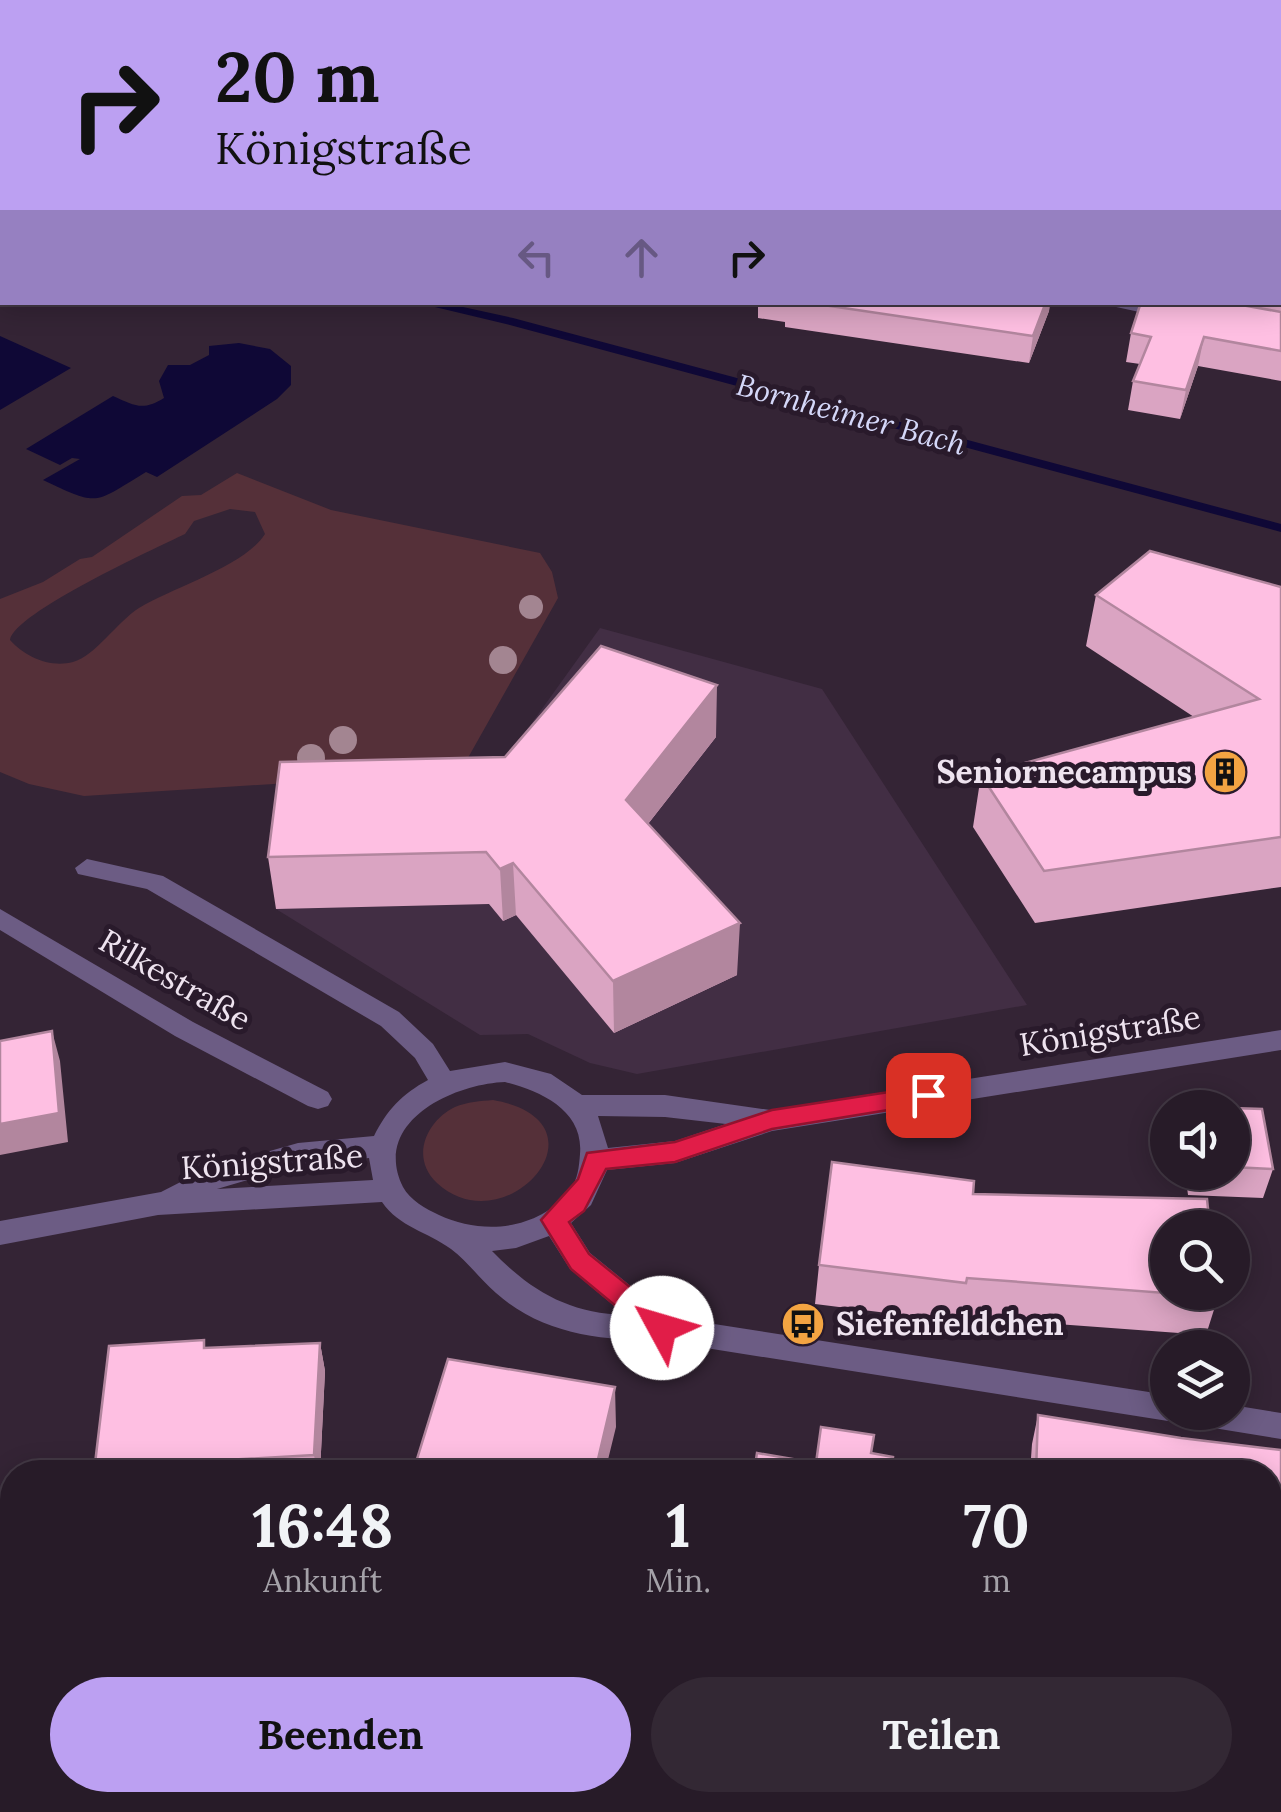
<!DOCTYPE html>
<html lang="de">
<meta charset="utf-8">
<style>
:root{--surface:#271b28;--page:#332834;--text:#f1f3f6;--muted:#a4a1a8;--line:#433945;--accent:#bca0f2}
body{margin:0;font-family:Lora,serif;background:var(--page);color:var(--text);height:100vh;display:flex;flex-direction:column;font-size:38px;white-space:nowrap}
*{box-sizing:border-box;margin:0}
p{font-size:32px;color:var(--muted)}
.icon{flex:none;width:55px;height:55px;fill:none;stroke:currentColor;stroke-width:2;stroke-linecap:round;stroke-linejoin:round}
.map{position:relative;flex:1;overflow:hidden}
.details{position:absolute;left:0px;top:1460px;width:1282px;height:352px;display:flex;flex-direction:column;background:var(--surface);border-radius:40px 40px 0 0;box-shadow:0 5px 25px #0003,0 0 0 2px var(--line)}
.details>*{flex:none}
.top-card{position:absolute;left:0px;top:0px;width:1282px;height:305px;box-shadow:0 5px 25px #0003,0 0 0 2px var(--line);background:#bca0f2;color:#111;overflow:hidden}
.fabs{position:absolute;left:1150px;top:1090px;display:grid;gap:20px}
.fabs a{display:grid;place-items:center;width:100px;height:100px;border-radius:50%;background:var(--surface);box-shadow:0 5px 25px #0003,0 0 0 2px var(--line);font-size:50px}
.pin{position:absolute;display:grid;place-items:center;width:85px;height:85px;color:#fff;margin:-42px;border-radius:20px;box-shadow:0 5px 15px #0006}
.me{position:absolute;width:110px;margin:-55px;rotate:309deg;stroke-linejoin:round;filter:drop-shadow(0 0 8px #0008)}
.turn{display:flex;align-items:center;gap:35px;height:210px;padding:0 50px;font-size:45px}
.turn .icon{width:130px;height:130px;stroke-width:2.5}
.turn b{display:block;font-size:70px;line-height:85px}
.lanes{display:flex;align-items:center;height:95px;padding:0 50px;background:#0003;justify-content:center;gap:50px;direction:ltr}
.lanes .off{opacity:.35}
.eta{display:flex;justify-content:space-evenly;align-items:center;height:170px;text-align:center}
.eta b{font-size:60px;font-weight:700;line-height:70px}
.primary-button{display:flex;gap:20px;margin-top:auto;padding:20px 50px}
.primary-button a{flex:1;height:115px;border-radius:60px;background:var(--accent);color:#111;font-size:40px;font-weight:700;line-height:115px;text-align:center}
.primary-button a+a{background:var(--page);color:var(--text)}
.map>svg:first-child{display:block}
</style>
<div class="map">
<svg width="1281" height="1812" viewBox="0 0 1281 1812">
<rect width="100%" height="100%" fill="#342435"/>
<path fill="#422e44" d="M 600,628 L 822,689 L 1027,1005 L 637,1074 L 590,1063 L 528,1034 L 480,1035 L 276,909 L 290,805 L 486,787 Z"/>
<path fill="#553039" fill-rule="evenodd" d="M 237,473 L 331,510 L 540,553 L 552,572 L 558,598 L 460,772 L 84,796 L 29,784 L 0,772 L 0,599 L 43,582 L 80,559 L 92,557 L 182,496 L 201,495 ZM 230,509 L 255,512 L 265,534 C 245,566 174,587 139,608 C 117,622 95,656 73,662 C 50,668 25,657 10,640 C 14,613 154,549 185,534 L 194,521 Z
M 493,1100 C 616,1122 506,1247 437,1183 C 410,1158 426,1121 455,1107 C 467,1102 481,1101 493,1100 Z"/>
<path fill="#0f0836" d="M 0,336 L 71,368 L 0,410 Z
M 239,343 L 270,349 L 291,366 L 291,385 L 277,399 L 157,477 L 146,472 C 93,504 100,507 43,480 L 80,459 L 72,458 L 60,465 L 26,449 L 113,396 C 135,406 143,411 164,398 L 159,381 L 168,365 L 190,365 L 209,355 L 209,346 Z"/>
<g fill="none" stroke-linecap="round" stroke-linejoin="round">
<path fill="#0f0836" fill-rule="evenodd" d="M 0,221 L 2,222 L 2,230 L 0,229 Z
M 414,302 L 440,302 L 513,318 L 1281,524 L 1281,532 L 506,324 Z"/>
<path fill="#6c5c84" fill-rule="evenodd" d="M 500,0 L 514,0 L 515,2 L 501,2 Z
M 929,0 L 943,0 L 944,2 L 930,2 Z
M 998,0 L 1012,0 L 1013,2 L 999,2 Z
M 0,168 L 2,168 L 2,178 L 0,178 Z
M 1093,302 L 1137,302 L 1178,310 L 1181,314 L 1172,319 Z
M 87,859 L 163,876 L 399,1012 L 433,1044 L 450,1071 L 505,1062 L 551,1074 L 582,1095 L 665,1095 L 770,1110 L 1281,1030 L 1281,1050 L 772,1131 L 675,1163 L 607,1170 L 591,1205 L 571,1223 L 590,1253 L 669,1317 L 1168,1395 L 1168,1412 L 1232,1412 L 1232,1405 L 1281,1413 L 1281,1439 L 1195,1425 L 1184,1421 L 1181,1414 L 1168,1421 L 662,1341 C 601,1340 543,1335 496,1293 C 480,1279 468,1262 451,1249 C 428,1232 399,1227 382,1202 L 158,1215 L 0,1245 L 0,1221 L 161,1192 L 206,1169 L 298,1143 L 374,1136 C 387,1110 402,1094 428,1080 L 415,1058 L 381,1026 L 147,889 L 78,874 L 75,868 ZM 505,1082 C 540,1091 584,1110 580,1154 C 579,1167 578,1179 570,1190 C 538,1231 482,1235 439,1215 C 426,1209 410,1200 403,1187 C 371,1122 453,1084 505,1082 ZM 598,1116 L 665,1117 L 726,1124 L 675,1141 L 608,1148 ZM 369,1158 L 373,1180 L 217,1189 L 298,1165 ZM 549,1236 L 570,1269 L 625,1315 C 568,1313 531,1291 492,1251 L 516,1248 Z
M 0,909 L 193,1022 L 328,1092 L 332,1099 L 328,1106 L 318,1109 L 308,1106 L 175,1036 L 0,930 Z"/>
</g>
<g fill="#a38591">
<circle cx="531" cy="607" r="12"/>
<circle cx="503" cy="660" r="14"/>
<circle cx="343" cy="740" r="14"/>
<circle cx="311" cy="758" r="14"/>
</g>
<path fill="#daa4c2" d="M 618,0 L 894,0 L 895,2 L 619,2 Z
M 1084,0 L 1281,0 L 1281,381 L 1198,366 L 1180,419 L 1128,410 L 1133,381 L 1140,364 L 1126,362 L 1131,333 L 1141,302 L 1280,302 L 1280,2 L 1086,2 Z
M 758,302 L 1050,302 L 1049,311 L 1029,363 L 785,327 L 785,322 L 758,318 Z
M 1281,587 L 1281,887 L 1035,923 L 973,827 L 981,775 L 1194,717 L 1086,646 L 1096,595 Z
M 716,737 L 648,824 L 737,975 L 614,1033 L 516,915 L 503,921 L 489,904 L 276,909 L 268,857 L 505,757 Z
M 1232,1108 L 1273,1169 L 1263,1198 L 1188,1195 L 1185,1172 L 1232,1172 Z
M 973,1194 L 1218,1297 L 1206,1335 L 960,1317 L 959,1322 L 815,1304 L 819,1265 Z
M 320,1343 L 325,1371 L 320,1472 L 94,1472 L 207,1348 Z
M 1038,1415 L 1181,1438 L 1281,1450 L 1281,1655 L 1270,1654 L 1270,1472 L 1030,1472 L 1032,1444 Z"/>
<path fill="#b2869e" d="M 2,100 L 2,127 L 0,129 L 0,102 Z
M 1046,302 L 1050,302 L 1049,311 L 1029,363 L 1033,336 Z
M 1204,337 L 1198,366 L 1180,419 L 1186,390 Z
M 717,685 L 716,737 L 626,852 L 626,800 Z
M 513,863 L 516,915 L 503,921 L 500,869 Z
M 740,923 L 737,975 L 614,1033 L 613,981 Z
M 52,1031 L 60,1061 L 68,1142 L 0,1155 L 0,1124 Z
M 320,1343 L 325,1371 L 320,1472 L 317,1472 L 314,1455 Z
M 615,1387 L 616,1427 L 605,1472 L 595,1472 Z"/>
<path fill="#febfe2" stroke="#b2869e" stroke-width="2.5" d="M 75,0 L 477,0 L 478,2 L 72,2 Z
M 633,0 L 894,0 L 895,2 L 635,2 Z
M 1109,0 L 1281,0 L 1281,293 L 1280,2 L 1111,2 Z
M 0,75 L 2,76 L 2,100 L 0,102 Z
M 803,302 L 1046,302 L 1033,336 Z
M 1141,302 L 1225,302 L 1281,312 L 1281,351 L 1204,337 L 1186,390 L 1133,381 L 1151,337 L 1131,333 Z
M 1150,551 L 1281,587 L 1281,837 L 1044,871 L 981,775 L 1259,699 L 1096,595 Z
M 601,646 L 717,685 L 626,800 L 740,923 L 613,981 L 513,863 L 500,869 L 486,852 L 268,857 L 280,762 L 505,757 Z
M 52,1031 L 59,1113 L 0,1124 L 0,1041 Z
M 1232,1108 L 1262,1109 L 1273,1169 L 1232,1167 Z
M 832,1162 L 974,1181 L 973,1194 L 1207,1199 L 1210,1228 L 1168,1228 L 1168,1292 L 1218,1292 L 1218,1297 L 967,1278 L 966,1283 L 819,1265 Z
M 204,1340 L 204,1348 L 320,1343 L 314,1455 L 192,1462 L 191,1472 L 94,1472 L 109,1346 Z
M 448,1359 L 615,1387 L 595,1472 L 413,1472 Z
M 1038,1415 L 1181,1438 L 1281,1450 L 1281,1627 L 1270,1626 L 1270,1472 L 1036,1472 Z
M 821,1427 L 874,1435 L 871,1453 L 893,1457 L 891,1472 L 754,1472 L 757,1453 L 816,1463 Z"/>
<path fill="#e11d48" stroke="#92132f" stroke-width="2.5" d="M 928,1086 L 937,1088 L 941,1095 L 937,1102 L 772,1129 L 675,1162 L 606,1169 L 584,1211 L 569,1222 L 589,1254 L 671,1320 L 675,1328 L 671,1336 L 662,1339 L 652,1336 L 571,1269 L 541,1220 L 578,1179 L 587,1153 L 675,1142 L 772,1110 Z"/>
<defs>
<g id="building-disc" transform="scale(2.25)"><circle r="9.5" fill="#f3a442" stroke="#291a2b"/><path d="M-4-6H4V6H1V3H-1V6H-4ZM-2.5-4.3h1.7v1.8h-1.7ZM.8-4.3h1.7v1.8H.8ZM-2.5-1h1.7V.8h-1.7ZM.8-1h1.7V.8H.8Z" fill="#111"/></g>
<g id="bus-disc" transform="scale(2.25)"><circle r="9.5" fill="#f3a442" stroke="#291a2b"/><path d="M-5-6H5V4H4V6H2V4H-2V6H-4V4H-5ZM-3.5-4V0h7V-4ZM-3.5 1.2v1.5H-2V1.2ZM2 1.2v1.5H3.5V1.2Z" fill="#111"/></g>
</defs>
<g fill-rule="evenodd">
<use href="#building-disc" x="1225" y="772"/>
<use href="#bus-disc" x="803" y="1324"/>
</g>
<g text-anchor="middle" stroke-width="10" stroke-linejoin="round" paint-order="stroke">
<g font-size="30" font-style="italic" fill="#d4d7f8" stroke="#291a2b">
<text transform="translate(851 415) rotate(15)" y="10">Bornheimer Bach</text>
</g>
<g font-size="32" font-weight="bold" fill="#eee3ef" stroke="#291a2b" text-anchor="end">
<text x="1192" y="783">Seniornecampus</text>
<text x="836" y="1335" text-anchor="start">Siefenfeldchen</text>
</g>
<g font-size="32" fill="#eee3ef" stroke="#291a2b">
<text transform="translate(175 980) rotate(30)" y="11">Rilkestraße</text>
<text transform="translate(1110 1031) rotate(-9)" y="11">Königstraße</text>
<text transform="translate(272 1162) rotate(-4)" y="11">Königstraße</text>
</g>
</g>
</svg>
<div class="fabs">
<a><svg class="icon" aria-label="sound" viewBox="0 0 24 24"><path d="M4 9h4l5-4v14l-5-4H4zM17 9q2 3 0 6"/></svg></a>
<a><svg class="icon" aria-label="search" viewBox="0 0 24 24"><circle cx="10" cy="10" r="6"/><path d="M15 15l6 6"/></svg></a>
<a><svg class="icon" aria-label="layers" viewBox="0 0 24 24"><path d="M12 4l9 5-9 5-9-5zM3 14l9 5 9-5"/></svg></a>
</div>
<div class="pin" style="left:928px;top:1095px;background:#d93025"><svg class="icon" aria-label="arrive" viewBox="0 0 24 24"><path d="M6 21V4h12l-3 4 3 4H6"/></svg></div>
<svg class="me" style="left:662px;top:1328px" viewBox="-20 -20 40 40"><circle r="19" fill="#fff"/><path d="M0-13L10 11 0 6-10 11z" fill="#e11d48"/></svg>
<div class="top-card">
<div class="turn"><svg class="icon" aria-label="right" viewBox="0 0 24 24"><path d="M7 20v-9h11M14 6l5 5-5 5"/></svg><div><b>20 m</b>Königstraße</div></div>
<div class="lanes"><svg class="icon off" aria-label="left" viewBox="0 0 24 24"><path d="M17 20v-9H6M10 6l-5 5 5 5"/></svg><svg class="icon off" aria-label="ahead" viewBox="0 0 24 24"><path d="M12 20V5M6 11l6-6 6 6"/></svg><svg class="icon" aria-label="right" viewBox="0 0 24 24"><path d="M7 20v-9h11M14 6l5 5-5 5"/></svg></div>
</div>
<section class="details">
<div class="eta">
<div><b>16:48</b><p>Ankunft</p></div>
<div><b>1</b><p>Min.</p></div>
<div><b>70</b><p>m</p></div>
</div>
<div class="primary-button"><a>Beenden</a><a>Teilen</a></div>
</section>
</div>
